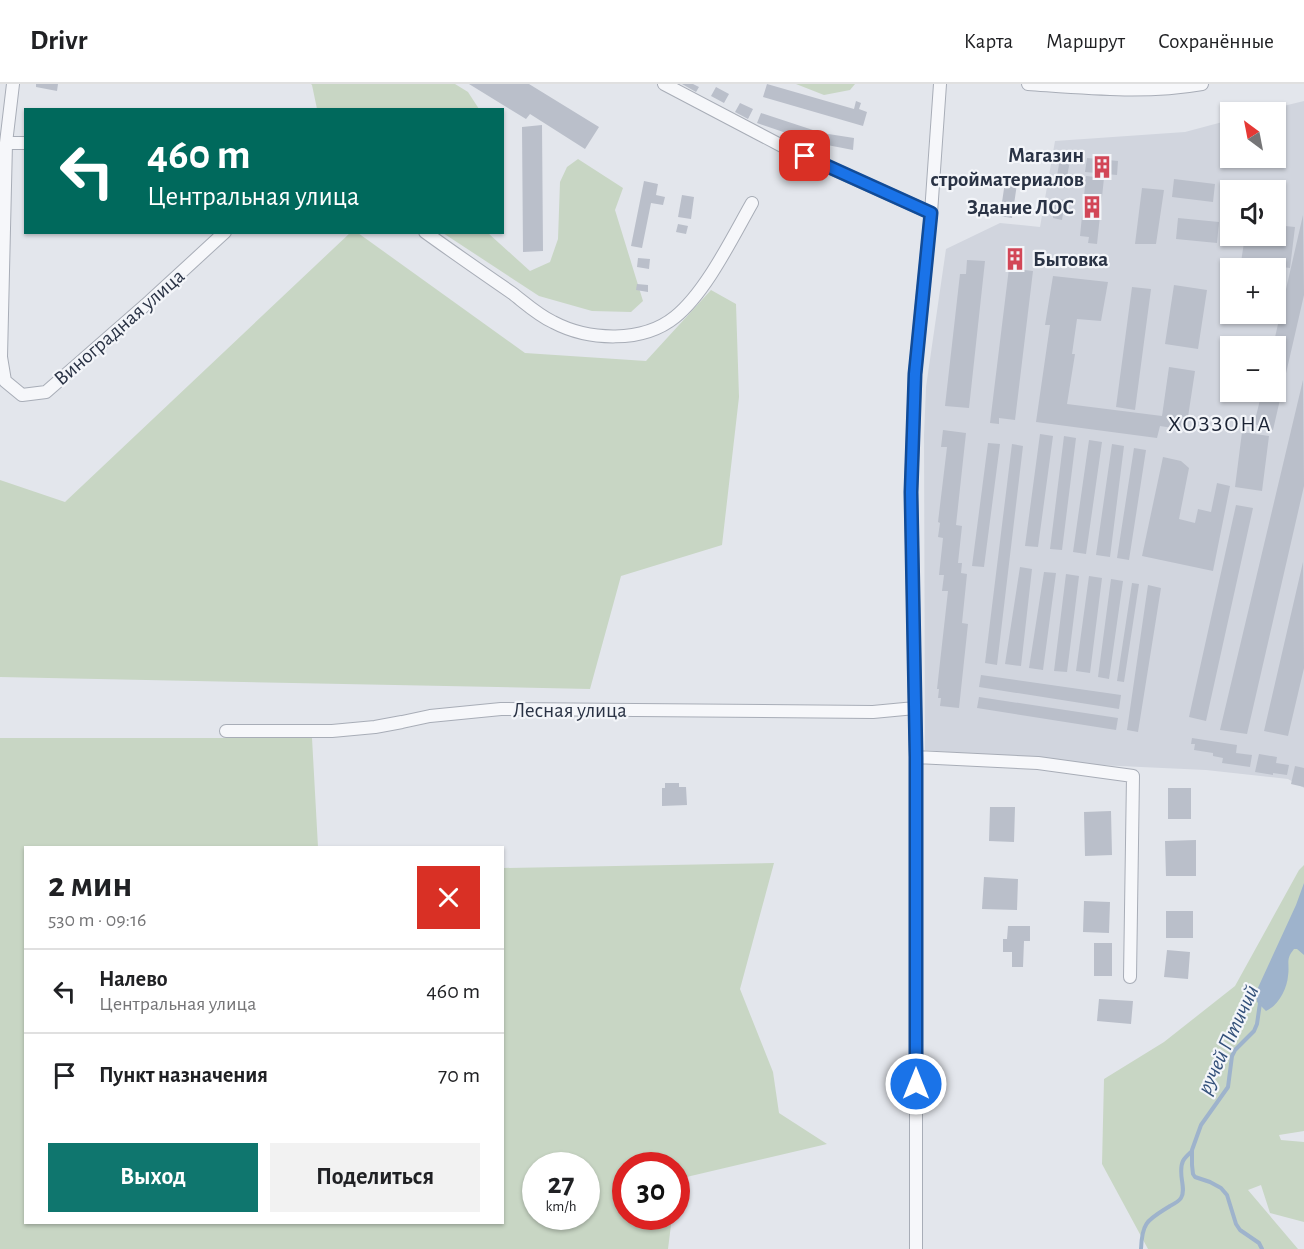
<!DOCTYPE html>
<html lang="ru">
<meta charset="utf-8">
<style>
:root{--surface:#fff;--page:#f2f2f2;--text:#202124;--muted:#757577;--line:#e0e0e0;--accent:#0f766e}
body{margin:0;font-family:"Alegreya Sans",sans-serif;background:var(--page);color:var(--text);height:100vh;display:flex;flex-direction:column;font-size:22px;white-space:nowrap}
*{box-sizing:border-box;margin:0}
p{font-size:20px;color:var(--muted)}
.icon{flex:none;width:33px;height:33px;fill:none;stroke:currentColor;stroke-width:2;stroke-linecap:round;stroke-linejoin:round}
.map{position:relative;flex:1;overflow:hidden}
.side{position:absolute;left:24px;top:762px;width:480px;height:378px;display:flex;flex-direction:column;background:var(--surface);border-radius:0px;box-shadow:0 2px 4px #0004}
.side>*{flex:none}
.top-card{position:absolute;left:24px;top:24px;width:480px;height:126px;border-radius:0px;box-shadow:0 2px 4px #0004;background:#00695c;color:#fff;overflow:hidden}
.needle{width:39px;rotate:328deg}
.buttons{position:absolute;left:1220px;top:18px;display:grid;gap:12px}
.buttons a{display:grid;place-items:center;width:66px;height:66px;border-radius:0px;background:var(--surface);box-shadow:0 2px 4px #0004;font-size:30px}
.speed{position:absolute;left:522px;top:1068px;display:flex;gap:12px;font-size:30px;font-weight:700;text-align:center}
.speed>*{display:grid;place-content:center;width:78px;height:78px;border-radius:50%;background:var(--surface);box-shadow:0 2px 4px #0004;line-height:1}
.speed small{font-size:15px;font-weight:400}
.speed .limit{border:9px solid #d22;background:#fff;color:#111}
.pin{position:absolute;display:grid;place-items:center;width:51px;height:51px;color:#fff;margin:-26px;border-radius:12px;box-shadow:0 3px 9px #0006}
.me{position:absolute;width:66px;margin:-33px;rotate:0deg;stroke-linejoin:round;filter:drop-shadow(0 0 4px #0008)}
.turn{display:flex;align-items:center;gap:21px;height:126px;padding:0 24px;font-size:27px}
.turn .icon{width:78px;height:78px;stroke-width:2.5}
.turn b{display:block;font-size:42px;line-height:51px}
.round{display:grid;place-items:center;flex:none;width:63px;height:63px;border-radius:0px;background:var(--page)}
.headline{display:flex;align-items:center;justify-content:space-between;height:102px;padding:0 24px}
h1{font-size:36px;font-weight:700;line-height:45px}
.button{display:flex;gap:12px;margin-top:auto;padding:12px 24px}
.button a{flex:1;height:69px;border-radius:0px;background:var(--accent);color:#fff;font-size:24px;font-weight:700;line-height:69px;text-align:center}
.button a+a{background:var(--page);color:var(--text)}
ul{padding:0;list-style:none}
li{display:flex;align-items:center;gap:18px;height:84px;padding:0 24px;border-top:2px solid var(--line)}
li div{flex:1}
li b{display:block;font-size:22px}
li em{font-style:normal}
header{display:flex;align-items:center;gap:36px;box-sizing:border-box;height:84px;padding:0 30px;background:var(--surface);border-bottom:2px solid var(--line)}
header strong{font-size:28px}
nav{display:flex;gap:33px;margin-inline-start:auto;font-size:21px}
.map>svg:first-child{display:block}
</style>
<header>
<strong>Drivr</strong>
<nav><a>Карта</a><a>Маршрут</a><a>Сохранённые</a></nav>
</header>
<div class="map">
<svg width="1304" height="1165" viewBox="0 0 1304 1165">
<rect width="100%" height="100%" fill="#e3e6ec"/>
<path fill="#d1d5de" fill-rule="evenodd" d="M 1304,17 L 1304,704 L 1288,695 L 1206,686 L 1098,681 L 925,666 L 924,351 L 926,303 L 946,165 L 1000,139 L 1040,143 L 1055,57 L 1185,48 L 1230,36 L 1230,74 L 1275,74 L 1275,28 L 1259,28 ZM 1230,106 L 1275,106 L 1275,152 L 1230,152 ZM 1230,184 L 1275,184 L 1275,230 L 1230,230 ZM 1230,262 L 1275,262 L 1275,308 L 1230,308 Z"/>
<path fill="#c8d6c4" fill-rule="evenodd" d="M 311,0 L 455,0 L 468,8 L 479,25 L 317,25 L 312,1 Z
M 796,0 L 855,0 L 850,6 L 824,11 Z
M 578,75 L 623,104 L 615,126 L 643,217 L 631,228 L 592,227 L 539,212 L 443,149 L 488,149 L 530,187 L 550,178 L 558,155 L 560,98 L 567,83 Z
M 351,148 L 358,149 L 525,269 L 646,277 L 711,206 L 736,220 L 739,313 L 722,461 L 621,492 L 590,605 L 0,593 L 0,396 L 65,418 Z
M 0,654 L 312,654 L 318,763 L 26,764 L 26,1138 L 502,1138 L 503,784 L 774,779 L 740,905 L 773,988 L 779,1029 L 827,1060 L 678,1095 L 677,1102 L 676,1082 L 626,1082 L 626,1132 L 672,1133 L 668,1165 L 0,1165 ZM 536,1082 L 586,1082 L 586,1132 L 536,1132 Z
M 1304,781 L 1304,1047 L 1279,1051 L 1281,1056 L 1304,1058 L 1304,1138 L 1270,1129 L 1261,1101 L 1248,1106 L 1298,1165 L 1148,1165 L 1102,1080 L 1104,995 L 1164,958 L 1235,902 L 1299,786 Z"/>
<path fill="#9eb3cc" d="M 1304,799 L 1304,871 L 1297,865 L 1294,865 C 1285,876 1290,879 1288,892 C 1287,905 1278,922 1266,927 L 1257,918 L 1256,908 L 1296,821 Z"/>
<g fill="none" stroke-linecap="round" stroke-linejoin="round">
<path stroke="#9eb3cc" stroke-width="4" d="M 1260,919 L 1257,940 L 1254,947 L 1235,966 L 1232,972 L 1228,1003 L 1201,1041 L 1192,1066 L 1192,1081 L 1193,1090 L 1195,1093 L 1210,1098 L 1221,1104 L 1227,1111 L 1236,1140 L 1240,1146 L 1259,1159 L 1262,1165
M 1141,1165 C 1142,1137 1148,1136 1170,1122 C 1174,1120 1179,1117 1181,1114 C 1187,1105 1177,1089 1183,1077 C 1185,1073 1189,1070 1192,1067"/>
</g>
<path fill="#babfca" d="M 36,0 L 58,0 L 57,7 L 36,3 Z
M 469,0 L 529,0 L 599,43 L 585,65 L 530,30 L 526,35 Z
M 682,0 L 693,0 L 699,3 L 696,8 Z
M 767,0 L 854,25 L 856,17 L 861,19 L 859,25 L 867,28 L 863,42 L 763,13 Z
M 716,3 L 729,10 L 724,19 L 711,12 Z
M 740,19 L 753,25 L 748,35 L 735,28 Z
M 761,29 L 822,49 L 854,54 L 853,66 L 822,60 L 798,53 L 757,39 Z
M 542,41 L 543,167 L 523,168 L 522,43 Z
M 813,62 L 827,69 L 824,74 L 810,67 Z
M 1061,69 L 1071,71 L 1065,104 L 1055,103 Z
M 1087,74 L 1118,77 L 1117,91 L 1085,88 Z
M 1006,91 L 1018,93 L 1012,134 L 1000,132 Z
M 1086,92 L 1104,94 L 1097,160 L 1088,159 L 1089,153 L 1080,152 Z
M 1174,95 L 1215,100 L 1213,118 L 1172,113 Z
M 644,97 L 658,100 L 656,111 L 665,113 L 663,121 L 651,119 L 642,164 L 631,162 Z
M 1142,104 L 1164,106 L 1156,160 L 1135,160 Z
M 682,111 L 694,113 L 691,135 L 678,133 Z
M 1055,115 L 1065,116 L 1062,136 L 1053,134 Z
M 1303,131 L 1304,211 L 1273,346 L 1254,340 L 1262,308 L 1275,308 L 1275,262 L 1273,262 Z
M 1178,134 L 1219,138 L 1217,159 L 1176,155 Z
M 678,140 L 688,142 L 686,150 L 676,148 Z
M 1275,141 L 1295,143 L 1290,184 L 1241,178 L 1245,152 L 1275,152 Z
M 1010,172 L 1021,173 L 1020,179 L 1010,178 Z
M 638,174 L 650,175 L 649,185 L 637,183 Z
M 967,176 L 985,177 L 969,324 L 945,322 L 960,190 L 966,190 Z
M 1009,184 L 1033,187 L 1015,336 L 999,334 L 999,340 L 990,339 Z
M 1053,192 L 1108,198 L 1101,237 L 1077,235 L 1072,270 L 1075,270 L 1067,320 L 1162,332 L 1169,283 L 1195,287 L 1186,346 L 1160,342 L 1157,354 L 1036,338 L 1050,241 L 1045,241 Z
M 637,200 L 648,201 L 648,208 L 636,206 Z
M 1174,201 L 1207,206 L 1198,265 L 1165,260 Z
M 1132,203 L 1151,205 L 1135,326 L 1116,323 Z
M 1229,276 L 1230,276 L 1230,308 L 1253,308 L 1252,315 L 1223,310 Z
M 1303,296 L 1304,402 L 1247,650 L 1220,646 Z
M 943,346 L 966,349 L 956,441 L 962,442 L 958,479 L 962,479 L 961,489 L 967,490 L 962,539 L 968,540 L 959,624 L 940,622 L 941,614 L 938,614 L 939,605 L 937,605 L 948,507 L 942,507 L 944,491 L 939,491 L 943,454 L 938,453 L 940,439 L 938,438 L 947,363 L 941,363 Z
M 1242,348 L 1269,352 L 1262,407 L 1235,403 Z
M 1040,350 L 1053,352 L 1038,463 L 1025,462 Z
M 1064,352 L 1076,354 L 1062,466 L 1050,465 Z
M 1089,356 L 1102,358 L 1086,470 L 1073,468 Z
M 988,359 L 1000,360 L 984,483 L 972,482 Z
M 1012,360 L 1023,362 L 997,581 L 985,579 Z
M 1112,360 L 1124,362 L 1110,473 L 1096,471 Z
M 1134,364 L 1146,366 L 1129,476 L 1117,474 Z
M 1163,373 L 1181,377 L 1189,384 L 1179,435 L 1195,439 L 1198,425 L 1211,428 L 1217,399 L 1230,402 L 1213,487 L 1142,472 Z
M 1236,421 L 1253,424 L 1206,637 L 1189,633 Z
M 1303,478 L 1304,584 L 1288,652 L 1264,647 Z
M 1020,483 L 1032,485 L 1021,582 L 1005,580 Z
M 1044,488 L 1056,489 L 1043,586 L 1029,584 Z
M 1066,490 L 1079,492 L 1067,588 L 1054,587 Z
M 1089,492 L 1102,494 L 1090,589 L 1076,587 Z
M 1111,495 L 1123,497 L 1109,595 L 1098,593 Z
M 1132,499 L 1139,500 L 1124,598 L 1117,597 Z
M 1148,501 L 1161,504 L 1138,648 L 1127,646 Z
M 981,591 L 1121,611 L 1119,625 L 979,603 Z
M 979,613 L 1118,634 L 1116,646 L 977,624 Z
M 1192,654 L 1237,661 L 1236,669 L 1252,671 L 1250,683 L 1222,679 L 1223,674 L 1213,672 L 1213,669 L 1194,666 L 1195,660 L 1191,660 Z
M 1259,670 L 1277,673 L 1276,679 L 1289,681 L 1287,691 L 1273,689 L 1273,691 L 1255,688 Z
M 1295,682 L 1304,684 L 1304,703 L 1291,700 Z
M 665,699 L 679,699 L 679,703 L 686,703 L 687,721 L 662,722 L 662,704 L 665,704 Z
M 1168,704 L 1191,704 L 1191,735 L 1168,735 Z
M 990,723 L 1015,723 L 1014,758 L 989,757 Z
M 1111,727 L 1112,771 L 1085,772 L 1084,728 Z
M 1196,756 L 1196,792 L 1166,792 L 1165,757 Z
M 984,793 L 1018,795 L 1017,826 L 982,825 Z
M 1084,817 L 1110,818 L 1109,849 L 1083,848 Z
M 1166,827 L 1193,827 L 1193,854 L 1166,854 Z
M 1008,842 L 1030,842 L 1030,857 L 1024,857 L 1023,883 L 1012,883 L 1012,868 L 1003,868 L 1003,855 L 1007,855 Z
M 1094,859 L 1112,859 L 1112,892 L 1094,892 Z
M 1167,866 L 1190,868 L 1188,895 L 1164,893 Z
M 1099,915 L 1133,917 L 1131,940 L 1097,937 Z"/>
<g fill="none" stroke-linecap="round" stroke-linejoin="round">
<g stroke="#a8adb7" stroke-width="14">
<path id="minor" d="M 13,0 L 6,59 L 1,273 L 5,297 L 22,311 L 46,308 L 150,217 L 225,148
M 664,0 L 784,63 L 931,129
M 1028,0 C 1086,4 1145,10 1202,0
M 6,59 L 26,59
M 425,148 C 454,169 483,189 512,209 C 525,219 538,231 553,238 C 589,257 643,259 675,233 C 706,208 732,154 752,119
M 226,647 L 332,647 L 375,643 L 402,638 L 430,632 L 501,625 L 873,628 L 915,624
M 916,673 L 1038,679 L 1133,692 L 1130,893
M 916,1165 L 916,673 L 911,408 L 915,290 L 931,129 L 940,0"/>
</g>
<use href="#minor" stroke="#f6f7fa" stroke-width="12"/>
</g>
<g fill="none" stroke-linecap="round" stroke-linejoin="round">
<g stroke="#114b97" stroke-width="15">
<path id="route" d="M 805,72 L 931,129 L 915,290 L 911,408 L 916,673 L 916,1000"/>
</g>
<use href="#route" stroke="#1a73e8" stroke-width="10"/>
</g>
<defs>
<g id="building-bare" transform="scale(1.8)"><path d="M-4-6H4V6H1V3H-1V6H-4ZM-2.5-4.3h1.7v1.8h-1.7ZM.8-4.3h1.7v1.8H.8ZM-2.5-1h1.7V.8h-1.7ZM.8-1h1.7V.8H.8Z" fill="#d24657" stroke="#f3f5f9" stroke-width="2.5" paint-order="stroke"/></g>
</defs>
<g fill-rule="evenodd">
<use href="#building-bare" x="1102" y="83"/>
<use href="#building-bare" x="1092" y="123"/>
<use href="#building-bare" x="1015" y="175"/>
</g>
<g text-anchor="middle" stroke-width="4.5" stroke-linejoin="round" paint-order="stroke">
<g font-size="21" font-weight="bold" fill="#2a3345" stroke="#f3f5f9" text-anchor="end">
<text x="1084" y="78">Магазин<tspan x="1084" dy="24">стройматериалов</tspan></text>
<text x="1074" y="130">Здание ЛОС</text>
<text x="1033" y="182" text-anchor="start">Бытовка</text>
</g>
<g font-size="21" fill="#2a3345" stroke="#f3f5f9">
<text transform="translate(119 243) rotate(-41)" y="7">Виноградная улица</text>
<text x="570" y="633">Лесная улица</text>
</g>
<g font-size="22" letter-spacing="1.5" fill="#1c2435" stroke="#f3f5f9">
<text x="1220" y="347">ХОЗЗОНА</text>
</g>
<g font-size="22" font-style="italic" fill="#33507a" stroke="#f3f5f9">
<text transform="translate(1227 955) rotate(-65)" y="8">ручей Птичий</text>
</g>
</g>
</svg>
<div class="buttons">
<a><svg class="needle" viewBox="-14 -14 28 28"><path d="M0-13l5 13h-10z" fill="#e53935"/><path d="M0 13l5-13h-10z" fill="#757577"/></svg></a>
<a><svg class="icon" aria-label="sound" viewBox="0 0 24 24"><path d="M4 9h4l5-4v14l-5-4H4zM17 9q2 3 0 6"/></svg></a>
<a>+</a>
<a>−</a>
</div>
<div class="speed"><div>27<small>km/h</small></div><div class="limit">30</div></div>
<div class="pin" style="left:805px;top:72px;background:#d93025"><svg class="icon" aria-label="arrive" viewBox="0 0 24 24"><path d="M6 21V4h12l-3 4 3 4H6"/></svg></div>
<svg class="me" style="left:916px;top:1000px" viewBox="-20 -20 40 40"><circle r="17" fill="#1a73e8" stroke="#fff" stroke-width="3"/><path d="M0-11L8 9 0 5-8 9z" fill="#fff"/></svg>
<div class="top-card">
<div class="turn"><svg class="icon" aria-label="left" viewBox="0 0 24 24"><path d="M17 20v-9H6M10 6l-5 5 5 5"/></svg><div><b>460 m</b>Центральная улица</div></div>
</div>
<section class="side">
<div class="headline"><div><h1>2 мин</h1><p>530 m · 09:16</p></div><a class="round" style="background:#d93025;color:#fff"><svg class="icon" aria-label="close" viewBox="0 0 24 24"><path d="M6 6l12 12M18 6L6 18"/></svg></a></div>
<ul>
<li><svg class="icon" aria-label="left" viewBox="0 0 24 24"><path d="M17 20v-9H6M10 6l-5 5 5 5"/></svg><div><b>Налево</b><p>Центральная улица</p></div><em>460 m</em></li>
<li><svg class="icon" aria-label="arrive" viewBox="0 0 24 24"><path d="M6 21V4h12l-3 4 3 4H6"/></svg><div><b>Пункт назначения</b></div><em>70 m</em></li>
</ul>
<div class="button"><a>Выход</a><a>Поделиться</a></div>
</section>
</div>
